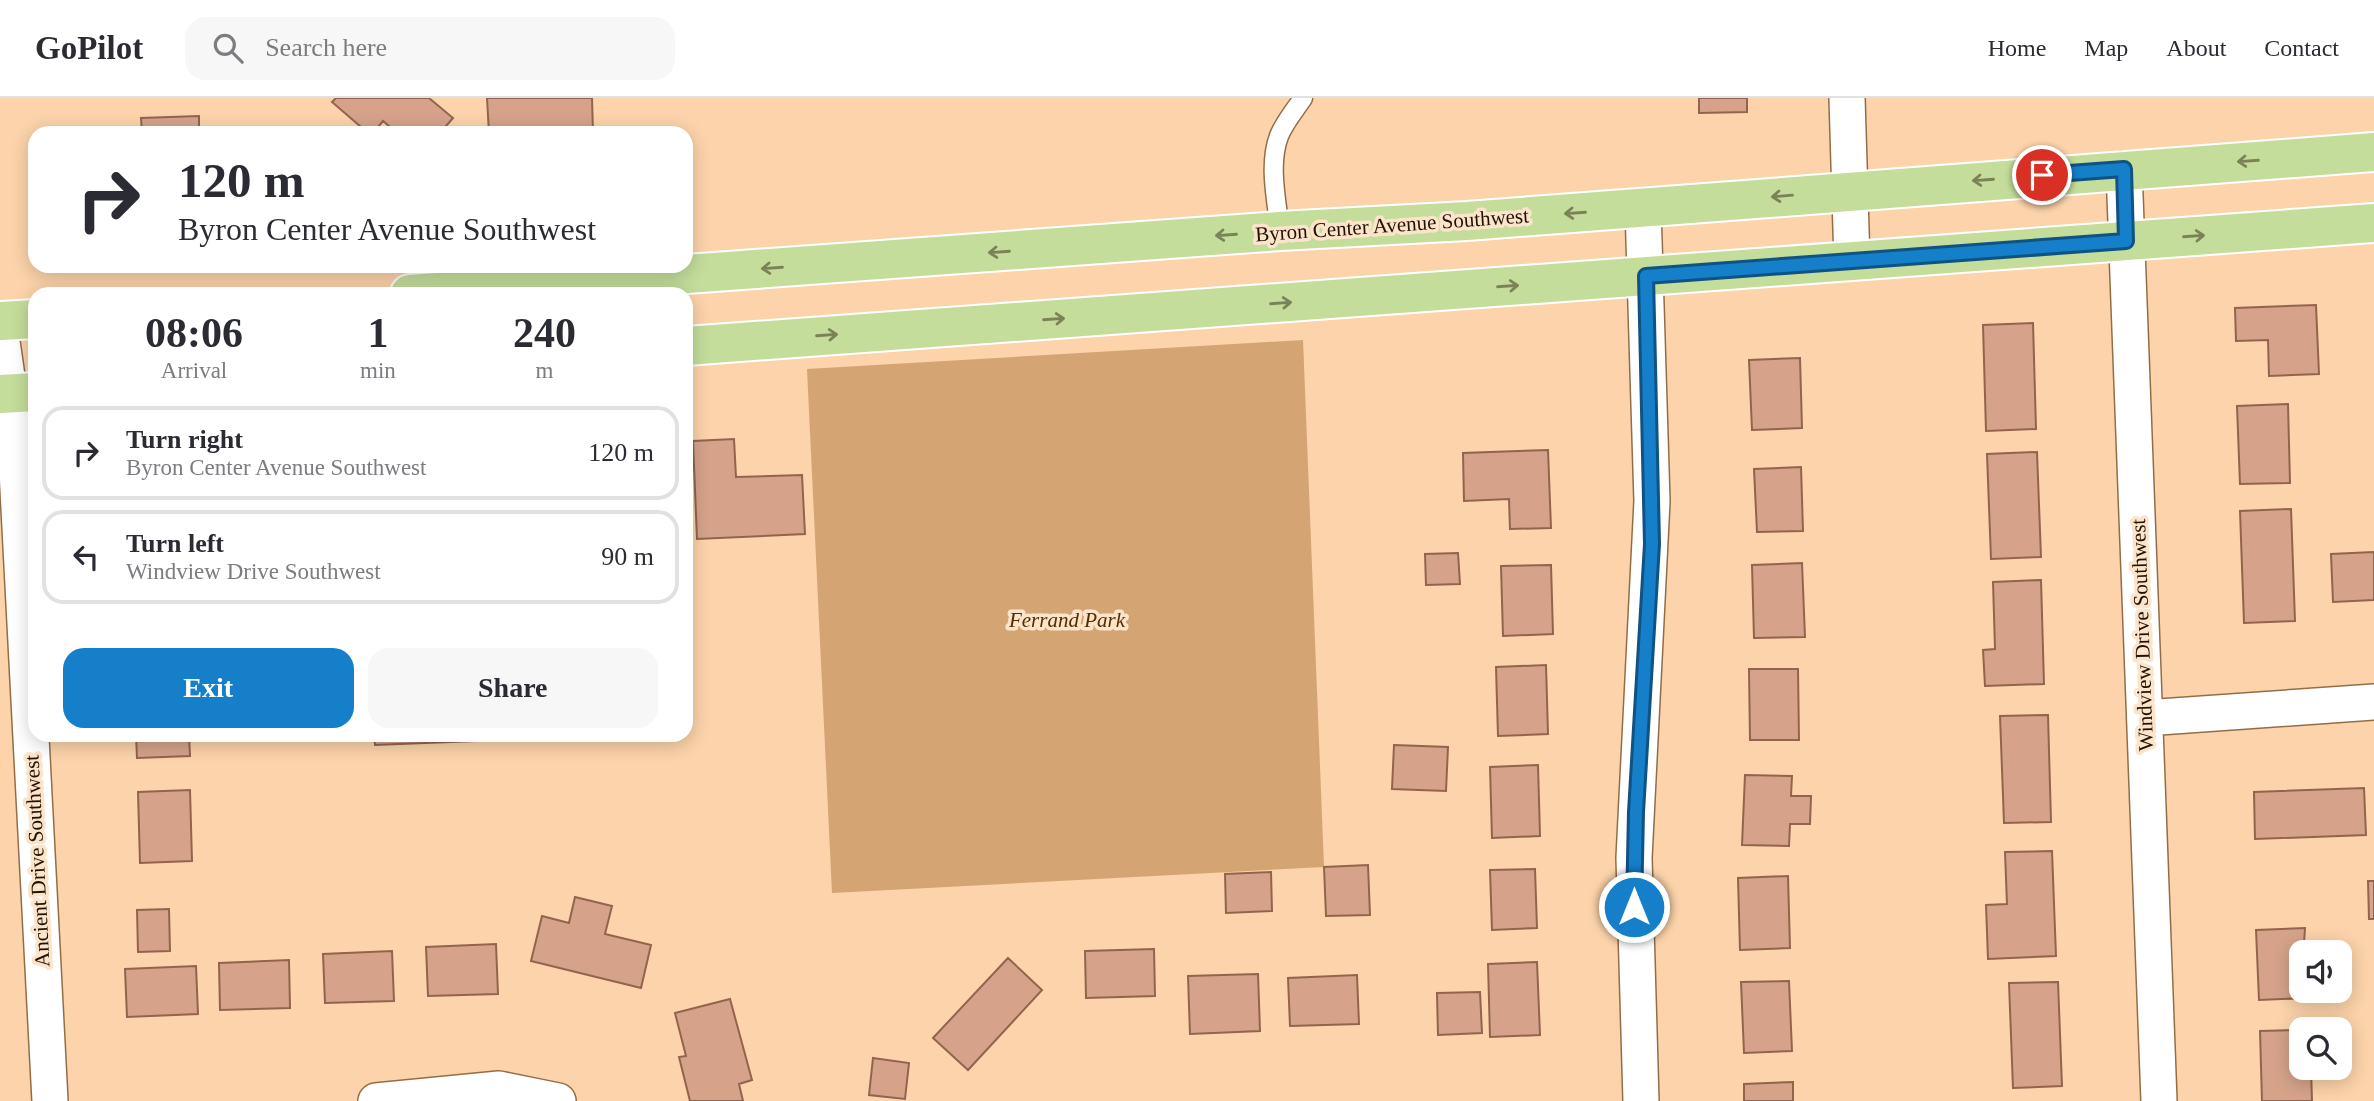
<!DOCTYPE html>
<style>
:root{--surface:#fff;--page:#f7f7f7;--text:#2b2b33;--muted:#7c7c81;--line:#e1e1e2;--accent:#157fca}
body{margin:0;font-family:"Times New Roman",serif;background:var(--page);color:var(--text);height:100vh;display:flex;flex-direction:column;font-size:26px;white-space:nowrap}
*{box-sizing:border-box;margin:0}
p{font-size:23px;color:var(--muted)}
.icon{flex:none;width:38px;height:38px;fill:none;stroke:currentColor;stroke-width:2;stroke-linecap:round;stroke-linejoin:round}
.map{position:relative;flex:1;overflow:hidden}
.panel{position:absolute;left:28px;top:189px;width:665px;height:455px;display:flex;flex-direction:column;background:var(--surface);border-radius:21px;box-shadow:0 4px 18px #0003}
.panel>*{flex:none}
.top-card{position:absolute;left:28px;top:28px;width:665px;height:147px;border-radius:21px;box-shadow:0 4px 18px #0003;background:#fff;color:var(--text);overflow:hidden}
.controls{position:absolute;left:2289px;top:842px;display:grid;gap:14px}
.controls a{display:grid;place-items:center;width:63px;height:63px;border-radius:14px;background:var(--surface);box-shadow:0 4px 18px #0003;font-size:35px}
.pin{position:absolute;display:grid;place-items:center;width:60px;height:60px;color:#fff;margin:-30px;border:4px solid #fff;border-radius:50%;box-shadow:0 2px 7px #0007}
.me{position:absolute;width:77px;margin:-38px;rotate:0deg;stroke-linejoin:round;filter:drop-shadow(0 0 5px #0008)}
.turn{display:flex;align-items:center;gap:24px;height:147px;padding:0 35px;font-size:32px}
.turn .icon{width:91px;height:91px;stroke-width:2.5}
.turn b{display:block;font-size:49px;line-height:60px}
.eta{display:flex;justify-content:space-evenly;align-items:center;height:119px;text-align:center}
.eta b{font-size:42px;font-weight:800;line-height:49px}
.cta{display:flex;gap:14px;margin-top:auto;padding:14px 35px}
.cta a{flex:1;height:80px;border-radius:21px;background:var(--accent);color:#fff;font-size:28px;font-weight:800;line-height:80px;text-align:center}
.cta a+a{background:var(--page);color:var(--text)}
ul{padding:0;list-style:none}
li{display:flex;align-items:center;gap:21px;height:94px;margin:0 14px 10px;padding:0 21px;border:4px solid var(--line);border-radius:21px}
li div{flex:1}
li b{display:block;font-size:26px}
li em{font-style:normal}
header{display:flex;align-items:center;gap:42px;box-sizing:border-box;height:98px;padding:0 35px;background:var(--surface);border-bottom:2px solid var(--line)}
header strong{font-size:33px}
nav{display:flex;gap:38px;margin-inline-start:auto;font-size:24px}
.search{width:490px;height:63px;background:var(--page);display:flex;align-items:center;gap:18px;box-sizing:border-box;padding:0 24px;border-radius:21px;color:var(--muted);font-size:26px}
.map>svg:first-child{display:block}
</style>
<header>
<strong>GoPilot</strong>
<div class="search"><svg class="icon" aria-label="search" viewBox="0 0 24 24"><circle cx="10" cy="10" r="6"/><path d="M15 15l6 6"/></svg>Search here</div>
<nav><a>Home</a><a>Map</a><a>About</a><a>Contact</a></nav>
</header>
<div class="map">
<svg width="2374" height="1003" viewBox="0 0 2374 1003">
<rect width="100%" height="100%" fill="#fcd3aa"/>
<path fill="#d4a473" d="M 1303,242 L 1324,769 L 832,795 L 807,271 Z"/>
<path fill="#d6a38a" stroke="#93644d" stroke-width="2" d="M 336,0 L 429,0 L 453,20 L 440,35 L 397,35 L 383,23 L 373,35 L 368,35 L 332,4 Z
M 487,0 L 592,0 L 593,35 L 489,35 Z
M 1699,0 L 1747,0 L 1747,14 L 1699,15 Z
M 199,18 L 199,35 L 142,35 L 141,20 Z
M 2316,207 L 2319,276 L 2269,278 L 2268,242 L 2236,243 L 2235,210 Z
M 2033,225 L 2036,331 L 1986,333 L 1983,227 Z
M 1800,260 L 1802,330 L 1752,332 L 1749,262 Z
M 2288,306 L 2290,385 L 2240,386 L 2237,308 Z
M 734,341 L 736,379 L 802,377 L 805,436 L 697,441 L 693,343 Z
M 1548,352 L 1551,430 L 1510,431 L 1509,401 L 1464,403 L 1463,355 Z
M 2037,354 L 2041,459 L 1991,461 L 1987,356 Z
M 1801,369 L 1803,433 L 1757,434 L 1754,371 Z
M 2291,411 L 2295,523 L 2244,525 L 2240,413 Z
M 2374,454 L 2374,502 L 2333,504 L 2331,456 Z
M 1458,455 L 1460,486 L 1426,487 L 1425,456 Z
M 1802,465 L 1805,539 L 1754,540 L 1752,467 Z
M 1551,467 L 1553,536 L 1503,538 L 1501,468 Z
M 2041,482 L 2044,586 L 1985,588 L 1983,552 L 1995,551 L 1993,484 Z
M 1546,567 L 1548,636 L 1498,638 L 1496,569 Z
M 1749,571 L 1798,571 L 1799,642 L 1750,642 Z
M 2048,617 L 2051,724 L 2004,725 L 2000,618 Z
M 136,637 L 189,637 L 190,658 L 137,660 Z
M 374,637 L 501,637 L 501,642 L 375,647 Z
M 1394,647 L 1448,649 L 1446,693 L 1392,691 Z
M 1538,667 L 1540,738 L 1492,740 L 1490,669 Z
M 1745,677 L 1792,678 L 1791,698 L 1811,698 L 1810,726 L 1790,726 L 1789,748 L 1742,747 Z
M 2364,690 L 2366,737 L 2255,741 L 2254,694 Z
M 190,692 L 192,763 L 140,765 L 138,694 Z
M 2052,753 L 2056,858 L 1988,861 L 1986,807 L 2007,806 L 2005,754 Z
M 1368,767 L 1370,817 L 1326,818 L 1324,769 Z
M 1535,771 L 1537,830 L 1492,832 L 1490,772 Z
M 1271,774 L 1272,813 L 1226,815 L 1225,776 Z
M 1788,778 L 1790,850 L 1740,852 L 1738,780 Z
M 2368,783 L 2374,783 L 2374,821 L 2369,821 Z
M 575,799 L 612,808 L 605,836 L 651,847 L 641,890 L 531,863 L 542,818 L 569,825 Z
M 169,811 L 170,853 L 138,854 L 137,812 Z
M 2305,830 L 2301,892 L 2307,892 L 2307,900 L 2259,902 L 2256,832 Z
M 496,846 L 498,896 L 428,898 L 426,849 Z
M 1154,851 L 1155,898 L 1086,900 L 1085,853 Z
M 392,853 L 394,903 L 325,905 L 323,856 Z
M 1008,860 L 1042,892 L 968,972 L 933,940 Z
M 289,862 L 290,910 L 220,912 L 219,865 Z
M 1537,864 L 1540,937 L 1490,939 L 1488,866 Z
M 196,868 L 198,916 L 127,919 L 125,871 Z
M 1258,876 L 1260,933 L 1190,936 L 1188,878 Z
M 1357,877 L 1359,926 L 1290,928 L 1288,880 Z
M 1789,883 L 1792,953 L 1744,955 L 1741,884 Z
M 2058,884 L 2062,988 L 2013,990 L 2009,885 Z
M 1480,894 L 1482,935 L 1438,937 L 1437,895 Z
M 730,901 L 752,982 L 739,986 L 743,1003 L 690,1003 L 679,959 L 686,958 L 675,915 Z
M 2301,932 L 2301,970 L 2311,970 L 2312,1003 L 2262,1003 L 2260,933 Z
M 873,960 L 909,965 L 905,1001 L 869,997 Z
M 1793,984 L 1793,1003 L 1744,1003 L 1744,986 Z"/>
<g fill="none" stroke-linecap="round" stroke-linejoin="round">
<g stroke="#926e48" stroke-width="21">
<path id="lane" d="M 1280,133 C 1277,104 1268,67 1279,38 C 1284,25 1295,12 1303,0"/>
</g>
<g stroke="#926e48" stroke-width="38">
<path id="street" d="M 1847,0 L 1852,164
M 2124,71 L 2159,1003
M 0,230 L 15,334 L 50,1003
M 2145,620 L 2374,604
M 376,1003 L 499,991 L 558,1003
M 1641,1003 L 1634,760 L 1652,403 L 1643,110"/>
</g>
<g stroke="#fff" stroke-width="42">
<path id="primary" d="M 410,196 L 1280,133 L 1467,123 L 2374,54
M 0,223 L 35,221
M 686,248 L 2374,125
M 0,296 L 35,294"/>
</g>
<use href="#lane" stroke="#fff" stroke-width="18"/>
<use href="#street" stroke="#fff" stroke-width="35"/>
<use href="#primary" stroke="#c4dd9b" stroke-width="38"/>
</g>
<defs><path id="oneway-shaft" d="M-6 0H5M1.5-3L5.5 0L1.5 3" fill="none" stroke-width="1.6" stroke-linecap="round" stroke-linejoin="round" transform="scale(1.75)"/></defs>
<g stroke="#7b8257">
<use href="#oneway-shaft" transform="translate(2248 63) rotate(176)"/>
<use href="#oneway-shaft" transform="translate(1983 82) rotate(176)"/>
<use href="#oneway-shaft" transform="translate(1782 98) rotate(175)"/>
<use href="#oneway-shaft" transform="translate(1575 115) rotate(176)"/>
<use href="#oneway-shaft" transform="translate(1226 137) rotate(176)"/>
<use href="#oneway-shaft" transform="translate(2194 138) rotate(-4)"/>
<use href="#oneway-shaft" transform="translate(999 154) rotate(176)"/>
<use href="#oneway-shaft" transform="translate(772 170) rotate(176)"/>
<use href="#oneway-shaft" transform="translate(1508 188) rotate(-4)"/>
<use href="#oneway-shaft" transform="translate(1281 205) rotate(-4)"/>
<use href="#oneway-shaft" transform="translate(1054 221) rotate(-4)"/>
<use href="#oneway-shaft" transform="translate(827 237) rotate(-4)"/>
</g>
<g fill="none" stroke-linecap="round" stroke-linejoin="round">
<g stroke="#0e5383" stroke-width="18">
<path id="route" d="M 1634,809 L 1636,714 L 1652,446 L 1646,178 L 2126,143 L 2124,71 L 2042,77"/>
</g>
<use href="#route" stroke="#157fca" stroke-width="12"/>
</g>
<g text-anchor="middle" stroke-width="7" stroke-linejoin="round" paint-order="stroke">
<g font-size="21" fill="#211304" stroke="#fce4cb">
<text transform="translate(1392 127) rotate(-4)" y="7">Byron Center Avenue Southwest</text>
<text transform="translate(2142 537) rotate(-92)" y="7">Windview Drive Southwest</text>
<text transform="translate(37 763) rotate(-93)" y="7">Ancient Drive Southwest</text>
</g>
<g font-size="21" font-style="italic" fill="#532f00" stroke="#fce4cb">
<text x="1067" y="529">Ferrand Park</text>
</g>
</g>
</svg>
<div class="controls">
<a><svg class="icon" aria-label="sound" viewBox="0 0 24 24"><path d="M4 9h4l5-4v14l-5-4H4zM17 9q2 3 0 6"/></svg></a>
<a><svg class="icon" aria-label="search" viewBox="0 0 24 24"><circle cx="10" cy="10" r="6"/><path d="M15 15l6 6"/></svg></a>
</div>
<div class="pin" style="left:2042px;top:77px;background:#d93025"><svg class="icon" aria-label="arrive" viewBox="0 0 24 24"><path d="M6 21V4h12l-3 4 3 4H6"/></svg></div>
<svg class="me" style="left:1634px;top:809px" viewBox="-20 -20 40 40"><circle r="17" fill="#157fca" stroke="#fff" stroke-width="3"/><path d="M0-11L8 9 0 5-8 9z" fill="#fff"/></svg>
<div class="top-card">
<div class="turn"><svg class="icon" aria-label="right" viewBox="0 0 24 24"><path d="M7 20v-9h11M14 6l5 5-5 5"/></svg><div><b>120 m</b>Byron Center Avenue Southwest</div></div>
</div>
<section class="panel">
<div class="eta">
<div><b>08:06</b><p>Arrival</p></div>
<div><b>1</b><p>min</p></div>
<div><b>240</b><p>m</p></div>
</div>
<ul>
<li><svg class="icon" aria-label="right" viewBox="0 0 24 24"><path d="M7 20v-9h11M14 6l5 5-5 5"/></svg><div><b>Turn right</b><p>Byron Center Avenue Southwest</p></div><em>120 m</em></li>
<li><svg class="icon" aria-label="left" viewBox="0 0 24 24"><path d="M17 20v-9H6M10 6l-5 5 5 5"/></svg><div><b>Turn left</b><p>Windview Drive Southwest</p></div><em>90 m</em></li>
</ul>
<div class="cta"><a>Exit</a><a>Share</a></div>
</section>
</div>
